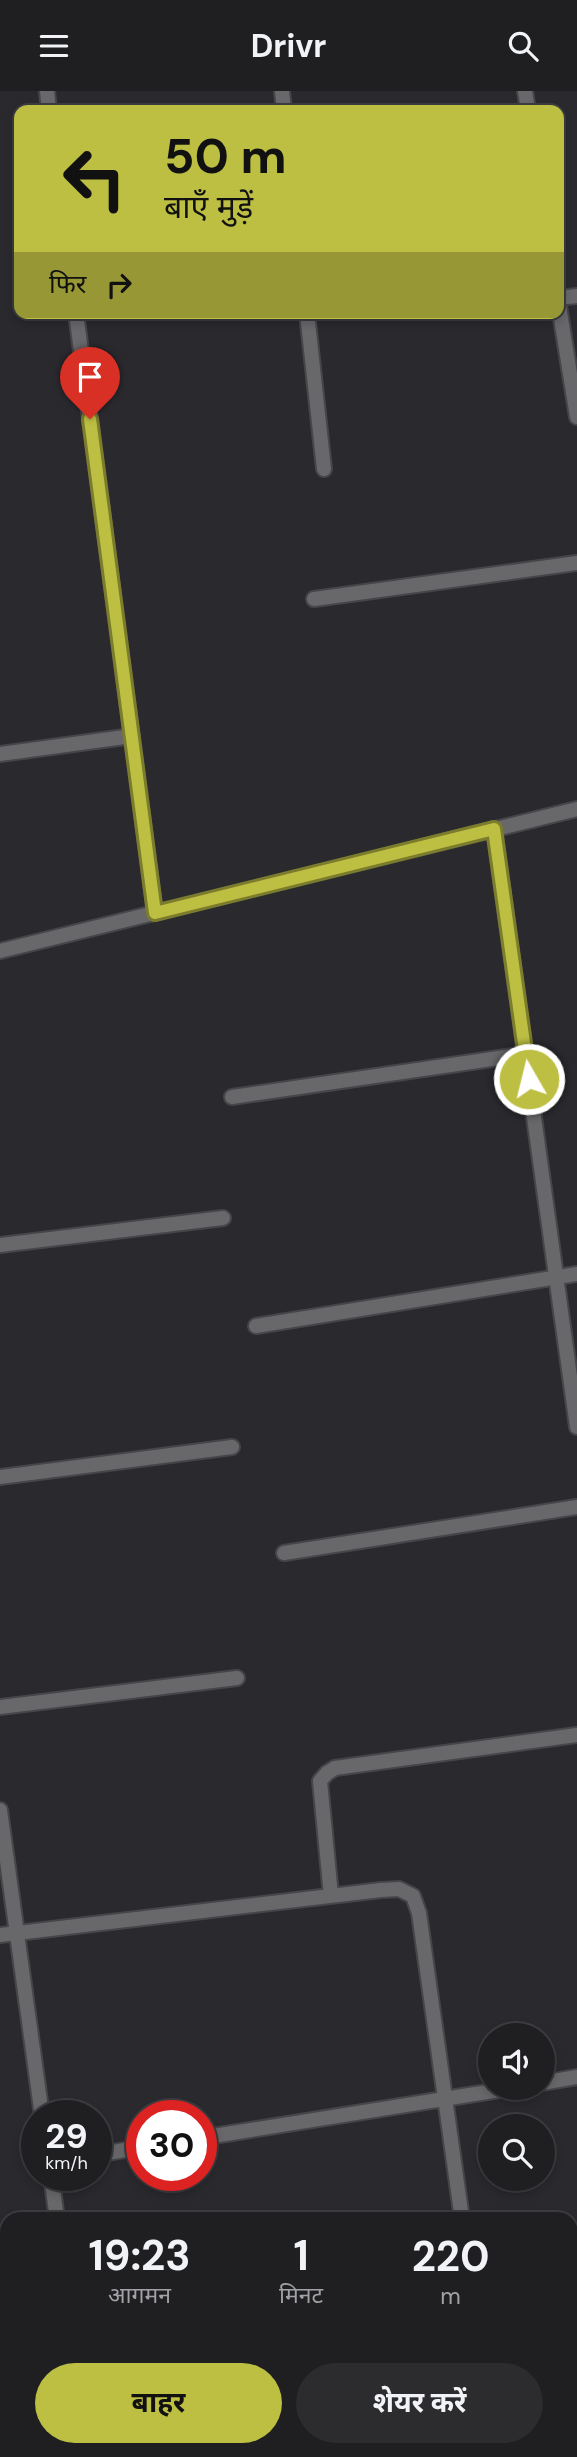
<!DOCTYPE html>
<html lang="hi">
<meta charset="utf-8">
<style>
:root{--surface:#1f1f22;--page:#2c2c2f;--text:#f1f3f6;--muted:#a1a2a5;--line:#3c3d40;--accent:#bdbf43}
body{margin:0;font-family:"DM Sans","Noto Sans Devanagari",sans-serif;background:var(--page);color:var(--text);height:100vh;display:flex;flex-direction:column;font-size:26px;white-space:nowrap}
*{box-sizing:border-box;margin:0}
p{font-size:23px;color:var(--muted)}
.icon{flex:none;width:38px;height:38px;fill:none;stroke:currentColor;stroke-width:2;stroke-linecap:round;stroke-linejoin:round}
.map{position:relative;flex:1;overflow:hidden}
.drawer{position:absolute;left:0px;top:2121px;width:578px;height:245px;display:flex;flex-direction:column;background:var(--surface);border-radius:21px 21px 0 0;box-shadow:0 4px 10px #0003,0 0 0 2px var(--line)}
.drawer>*{flex:none}
.top-card{position:absolute;left:14px;top:14px;width:550px;height:214px;border-radius:14px;box-shadow:0 4px 10px #0003,0 0 0 2px var(--line);background:#bdbf43;color:#111;overflow:hidden}
.buttons{position:absolute;left:478px;top:1932px;display:grid;gap:14px}
.buttons a{display:grid;place-items:center;width:77px;height:77px;border-radius:50%;background:var(--surface);box-shadow:0 4px 10px #0003,0 0 0 2px var(--line);font-size:35px}
.speed{position:absolute;left:21px;top:2009px;display:flex;gap:14px;font-size:35px;font-weight:700;text-align:center}
.speed>*{display:grid;place-content:center;width:91px;height:91px;border-radius:50%;background:var(--surface);box-shadow:0 4px 10px #0003,0 0 0 2px var(--line);line-height:1}
.speed small{font-size:18px;font-weight:400}
.speed .limit{border:10px solid #d22;background:#fff;color:#111}
.pin{position:absolute;display:grid;place-items:center;width:60px;height:60px;color:#fff;margin:-72px -30px;border-radius:50% 50% 50% 0;rotate:-45deg;box-shadow:0 0 7px #0007}
.pin .icon{rotate:45deg}
.me{position:absolute;width:77px;margin:-38px;rotate:352deg;stroke-linejoin:round;filter:drop-shadow(0 0 5px #0008)}
.turn{display:flex;align-items:center;gap:24px;height:147px;padding:0 35px;font-size:32px}
.turn .icon{width:91px;height:91px;stroke-width:2.5}
.turn b{display:block;font-size:49px;line-height:60px}
.then{display:flex;align-items:center;height:66px;padding:0 35px;background:#0003;gap:14px;font-size:26px}
.eta{display:flex;justify-content:space-evenly;align-items:center;height:119px;text-align:center}
.eta b{font-size:42px;font-weight:700;line-height:49px}
.button{display:flex;gap:14px;margin-top:auto;padding:14px 35px}
.button a{flex:1;height:80px;border-radius:42px;background:var(--accent);color:#111;font-size:28px;font-weight:700;line-height:80px;text-align:center}
.button a+a{background:var(--page);color:var(--text)}
header{display:flex;justify-content:space-between;align-items:center;height:91px;padding:0 35px;background:var(--surface);font-size:32px;font-weight:700}
.map>svg:first-child{display:block}
</style>
<header><svg class="icon" aria-label="menu" viewBox="0 0 24 24"><path d="M4 6h16M4 12h16M4 18h16"/></svg>Drivr<svg class="icon" aria-label="search" viewBox="0 0 24 24"><circle cx="10" cy="10" r="6"/><path d="M15 15l6 6"/></svg></header>
<div class="map">
<svg width="577" height="2366" viewBox="0 0 577 2366">
<rect width="100%" height="100%" fill="#29292e"/>
<g fill="none" stroke-linecap="round" stroke-linejoin="round">
<g stroke="#45454a" stroke-width="18">
<path id="minor" d="M 47,0 L 49,19
M 282,0 L 284,19
M 525,0 L 528,19
M 558,207 L 577,205
M 558,209 L 577,326
M 76,222 L 155,822
M 307,222 L 324,378
M 314,508 L 577,472
M 0,663 L 132,645
M 494,738 L 577,1336
M 232,1006 L 526,963
M 0,1154 L 223,1127
M 256,1235 L 577,1183
M 0,1386 L 232,1356
M 284,1462 L 577,1416
M 0,1616 L 237,1587
M 0,1719 L 42,2025
M 331,1805 L 320,1690 L 327,1682 L 335,1677 L 577,1644
M 0,1844 L 381,1799 L 399,1798 L 413,1805 L 419,1822 L 462,2128
M 542,1992 L 577,1986
M 201,2047 L 512,1997
M 96,2064 L 142,2056
M 51,2084 L 57,2128
M 0,2175 L 7,2174
M 93,2359 L 94,2366
M 494,2359 L 495,2366"/>
</g>
<g stroke="#45454a" stroke-width="18">
<path id="tertiary" d="M 0,860 L 577,718"/>
</g>
<use href="#minor" stroke="#68676a" stroke-width="14"/>
<use href="#tertiary" stroke="#68676a" stroke-width="14"/>
</g>
<g fill="none" stroke-linecap="round" stroke-linejoin="round">
<g stroke="#7b7c2c" stroke-width="18">
<path id="route" d="M 90,328 L 155,822 L 494,738 L 529,988"/>
</g>
<use href="#route" stroke="#bdbf43" stroke-width="12"/>
</g>
</svg>
<div class="buttons">
<a><svg class="icon" aria-label="sound" viewBox="0 0 24 24"><path d="M4 9h4l5-4v14l-5-4H4zM17 9q2 3 0 6"/></svg></a>
<a><svg class="icon" aria-label="search" viewBox="0 0 24 24"><circle cx="10" cy="10" r="6"/><path d="M15 15l6 6"/></svg></a>
</div>
<div class="speed"><div>29<small>km/h</small></div><div class="limit">30</div></div>
<div class="pin" style="left:90px;top:328px;background:#d93025"><svg class="icon" aria-label="arrive" viewBox="0 0 24 24"><path d="M6 21V4h12l-3 4 3 4H6"/></svg></div>
<svg class="me" style="left:529px;top:988px" viewBox="-20 -20 40 40"><circle r="17" fill="#bdbf43" stroke="#fff" stroke-width="3"/><path d="M0-11L8 9 0 5-8 9z" fill="#fff"/></svg>
<div class="top-card">
<div class="turn"><svg class="icon" aria-label="left" viewBox="0 0 24 24"><path d="M17 20v-9H6M10 6l-5 5 5 5"/></svg><div><b>50 m</b>बाएँ मुड़ें</div></div>
<div class="then">फिर<svg class="icon" aria-label="right" viewBox="0 0 24 24"><path d="M7 20v-9h11M14 6l5 5-5 5"/></svg></div>
</div>
<section class="drawer">
<div class="eta">
<div><b>19:23</b><p>आगमन</p></div>
<div><b>1</b><p>मिनट</p></div>
<div><b>220</b><p>m</p></div>
</div>
<div class="button"><a>बाहर</a><a>शेयर करें</a></div>
</section>
</div>
